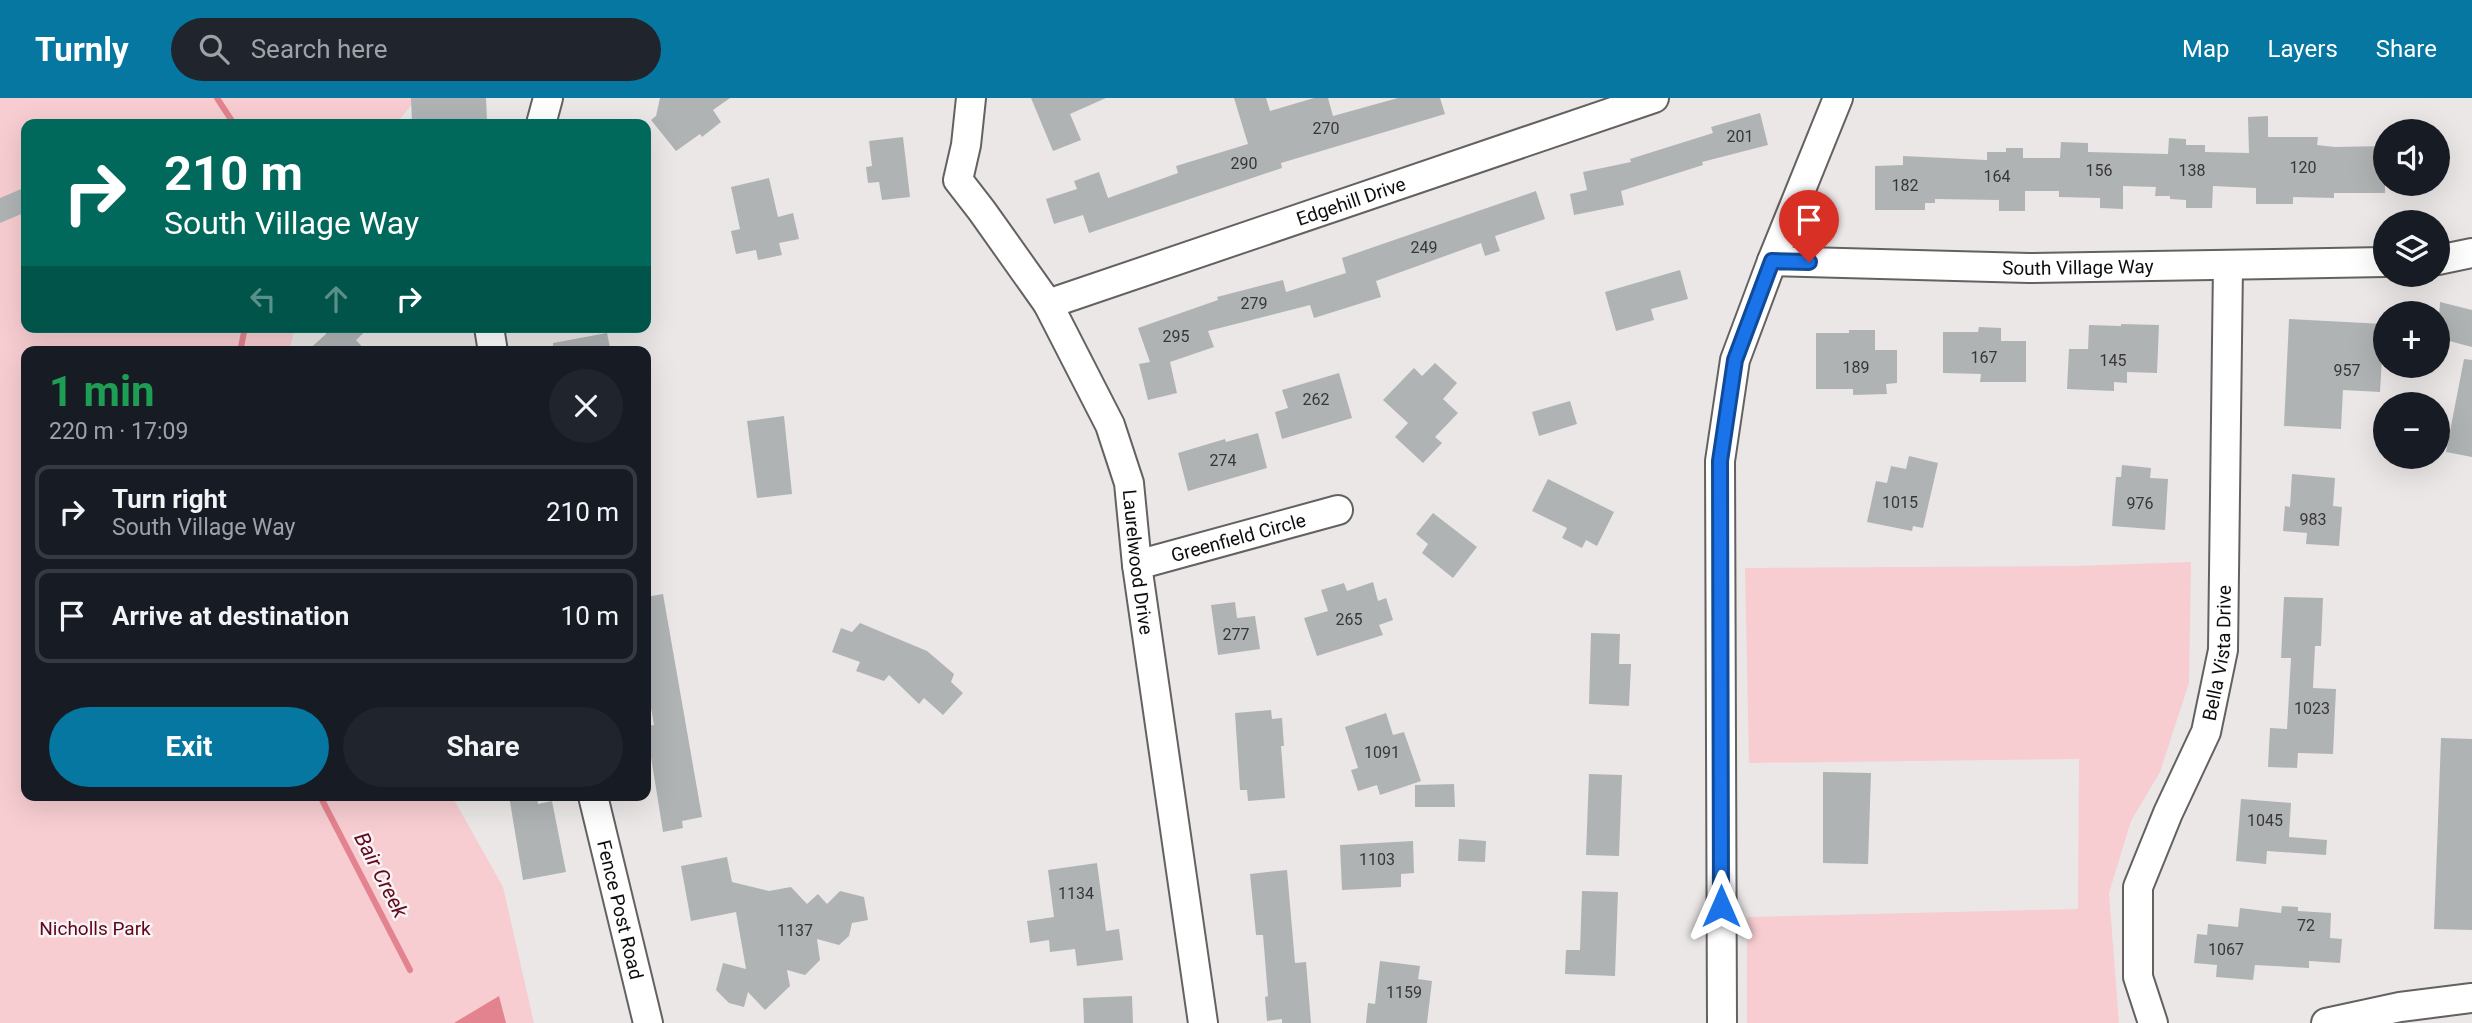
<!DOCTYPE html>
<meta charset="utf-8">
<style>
:root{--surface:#171b24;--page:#20242c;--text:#f1f3f6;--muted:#9ea1a6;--line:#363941;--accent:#0577a0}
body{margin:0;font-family:Roboto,sans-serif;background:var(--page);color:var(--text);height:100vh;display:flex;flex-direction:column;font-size:26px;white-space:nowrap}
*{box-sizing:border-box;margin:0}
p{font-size:23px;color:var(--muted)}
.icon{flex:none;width:38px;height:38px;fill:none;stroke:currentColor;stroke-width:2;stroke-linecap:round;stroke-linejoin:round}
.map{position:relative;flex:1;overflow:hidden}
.sheet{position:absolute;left:21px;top:248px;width:630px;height:455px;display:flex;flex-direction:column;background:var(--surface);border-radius:14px;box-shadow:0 7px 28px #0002}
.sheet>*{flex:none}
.hud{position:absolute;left:21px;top:21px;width:630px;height:214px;border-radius:14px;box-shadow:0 7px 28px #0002;background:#00695c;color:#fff;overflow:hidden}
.controls{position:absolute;left:2373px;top:21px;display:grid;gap:14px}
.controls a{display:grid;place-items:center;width:77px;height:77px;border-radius:50%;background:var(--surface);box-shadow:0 7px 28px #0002;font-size:35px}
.pin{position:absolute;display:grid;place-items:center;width:60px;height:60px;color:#fff;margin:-72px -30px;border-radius:50% 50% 50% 0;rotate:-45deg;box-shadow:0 0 7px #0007}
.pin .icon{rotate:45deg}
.me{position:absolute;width:77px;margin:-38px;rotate:0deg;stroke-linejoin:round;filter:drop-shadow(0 0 5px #0008)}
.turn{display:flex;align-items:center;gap:24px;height:147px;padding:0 28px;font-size:32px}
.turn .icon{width:91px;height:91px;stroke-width:2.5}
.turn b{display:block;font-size:49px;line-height:60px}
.lanes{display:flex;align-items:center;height:66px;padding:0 28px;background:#0003;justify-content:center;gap:35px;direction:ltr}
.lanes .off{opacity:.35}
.round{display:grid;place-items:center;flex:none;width:74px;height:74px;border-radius:37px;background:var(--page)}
.headline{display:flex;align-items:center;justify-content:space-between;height:119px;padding:0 28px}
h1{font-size:42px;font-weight:700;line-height:52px;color:#1e9e55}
.button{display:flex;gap:14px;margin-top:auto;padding:14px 28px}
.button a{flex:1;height:80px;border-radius:42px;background:var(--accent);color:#fff;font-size:28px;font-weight:700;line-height:80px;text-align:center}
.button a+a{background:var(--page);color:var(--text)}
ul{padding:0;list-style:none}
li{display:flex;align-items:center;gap:21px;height:94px;margin:0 14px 10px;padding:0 14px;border:4px solid var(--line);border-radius:14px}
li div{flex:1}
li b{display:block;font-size:26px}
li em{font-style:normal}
header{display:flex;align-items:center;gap:42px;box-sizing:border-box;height:98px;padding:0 35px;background:var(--accent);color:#fff}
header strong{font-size:33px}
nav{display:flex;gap:38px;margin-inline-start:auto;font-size:24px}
.search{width:490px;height:63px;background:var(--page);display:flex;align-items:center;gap:18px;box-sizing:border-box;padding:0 24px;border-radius:38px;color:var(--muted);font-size:26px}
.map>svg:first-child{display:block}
</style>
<header>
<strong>Turnly</strong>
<div class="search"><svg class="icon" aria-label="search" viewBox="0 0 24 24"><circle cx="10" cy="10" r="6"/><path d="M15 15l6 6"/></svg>Search here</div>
<nav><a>Map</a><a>Layers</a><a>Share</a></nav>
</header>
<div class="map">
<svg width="2472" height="925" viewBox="0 0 2472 925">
<rect width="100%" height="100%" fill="#ebe7e7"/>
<path fill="#f7cdd1" d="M 0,0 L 417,0 L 396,26 L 26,26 L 26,229 L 295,229 L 289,254 L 26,254 L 26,698 L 452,698 L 503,789 L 534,925 L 0,925 Z
M 2191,464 L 2189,585 L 2160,674 L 2131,723 L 2109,795 L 2119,925 L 1747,925 L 1747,819 L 2078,811 L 2079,661 L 1749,665 L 1745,470 L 2074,468 Z"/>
<path fill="#e3838f" d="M 499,898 L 506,925 L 454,925 Z"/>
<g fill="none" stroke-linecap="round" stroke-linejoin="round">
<path stroke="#e3838f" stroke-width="6" d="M 217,0 L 234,26
M 240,254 L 245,229
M 320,698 L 410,872"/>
</g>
<path fill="#b0b3b4" d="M 411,0 L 486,0 L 487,23 L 466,24 L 466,26 L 412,25 Z
M 660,0 L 730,0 L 713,12 L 721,24 L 702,39 L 700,36 L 676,53 L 651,22 L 656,18 Z
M 1031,0 L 1106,0 L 1070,16 L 1081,42 L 1053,53 Z
M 1234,0 L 1266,0 L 1270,13 L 1314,0 L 1328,0 L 1333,18 L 1398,0 L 1440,0 L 1445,16 L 1281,65 L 1282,70 L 1089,135 L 1083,117 L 1054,126 L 1046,101 L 1077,91 L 1074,83 L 1099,74 L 1108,100 L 1178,75 L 1176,68 L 1248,46 Z
M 1760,15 L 1768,47 L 1702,64 L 1703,67 L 1621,93 L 1624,107 L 1574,117 L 1570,96 L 1587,92 L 1583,74 L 1631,64 L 1630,61 L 1713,35 L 1711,29 Z
M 2268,18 L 2268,39 L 2318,39 L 2317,47 L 2335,49 L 2385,48 L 2385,95 L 2334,95 L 2334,100 L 2293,99 L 2293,106 L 2256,106 L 2256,90 L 2213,88 L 2212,110 L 2186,110 L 2186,102 L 2170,101 L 2170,98 L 2155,98 L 2156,89 L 2123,88 L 2123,111 L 2100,110 L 2100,100 L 2059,99 L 2059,93 L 2025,93 L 2025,113 L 1999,113 L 1999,102 L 1935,101 L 1935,105 L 1925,105 L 1925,112 L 1875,112 L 1875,68 L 1903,67 L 1903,58 L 1987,62 L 1987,54 L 2006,54 L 2006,50 L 2023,50 L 2023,60 L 2060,60 L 2061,44 L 2088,45 L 2088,54 L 2168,56 L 2169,40 L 2186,41 L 2186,47 L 2205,47 L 2205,54 L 2249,55 L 2248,19 Z
M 903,39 L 910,99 L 882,102 L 879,84 L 868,85 L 866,69 L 872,68 L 869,43 Z
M 769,80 L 778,119 L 793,115 L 799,141 L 779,145 L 782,157 L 758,162 L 756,152 L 736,156 L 731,133 L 740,131 L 731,89 Z
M 26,89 L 26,114 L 0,125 L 0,100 Z
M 1536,93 L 1545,121 L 1495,138 L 1500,153 L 1485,158 L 1481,145 L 1376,183 L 1381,199 L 1314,220 L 1310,207 L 1208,233 L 1214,249 L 1170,264 L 1177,295 L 1148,302 L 1139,266 L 1150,264 L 1138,230 L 1218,202 L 1217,199 L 1283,182 L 1286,194 L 1346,175 L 1342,160 Z
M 1680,172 L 1688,201 L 1651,211 L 1654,222 L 1616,233 L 1605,194 Z
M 2440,204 L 2472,212 L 2472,249 L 2438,240 Z
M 2289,221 L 2384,226 L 2380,294 L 2343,292 L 2341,331 L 2284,328 Z
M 2121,226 L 2159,227 L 2157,275 L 2127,274 L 2127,285 L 2114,284 L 2114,293 L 2067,291 L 2069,251 L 2088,251 L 2089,227 L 2121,228 Z
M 326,229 L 370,229 L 356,242 L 367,254 L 306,254 L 326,236 Z
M 1979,229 L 2001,230 L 2001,243 L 2026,243 L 2026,284 L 1980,284 L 1981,276 L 1943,275 L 1943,234 L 1978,234 Z
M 1849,232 L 1875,232 L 1875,252 L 1897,252 L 1897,285 L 1886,286 L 1887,296 L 1853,297 L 1853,291 L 1816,291 L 1816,235 L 1849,235 Z
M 607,235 L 611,254 L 553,254 L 553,245 Z
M 2464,261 L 2472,262 L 2472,359 L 2446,354 Z
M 1435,265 L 1457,285 L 1443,301 L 1458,315 L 1435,339 L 1442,345 L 1423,365 L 1395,339 L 1408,325 L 1383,302 L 1414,270 L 1422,278 Z
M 1339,275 L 1352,320 L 1282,341 L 1275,314 L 1288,310 L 1282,292 Z
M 1570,303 L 1577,326 L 1539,338 L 1532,314 Z
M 784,318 L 792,396 L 757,400 L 747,323 Z
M 1258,335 L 1267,370 L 1188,393 L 1178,355 L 1225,341 L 1226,344 Z
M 1909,358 L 1938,365 L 1923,430 L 1913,428 L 1912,433 L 1867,424 L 1876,383 L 1887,385 L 1891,368 L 1906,371 Z
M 2122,367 L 2151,370 L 2150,380 L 2168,381 L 2165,432 L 2112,428 L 2116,379 L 2121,379 Z
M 2292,376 L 2335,380 L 2333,408 L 2342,409 L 2339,448 L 2306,446 L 2307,435 L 2283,433 L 2285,408 L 2290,409 Z
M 1548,381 L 1614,414 L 1597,448 L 1586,442 L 1582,450 L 1562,440 L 1567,430 L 1532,413 Z
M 1433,415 L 1477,449 L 1453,480 L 1422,455 L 1428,446 L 1416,436 Z
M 1373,484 L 1378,503 L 1386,500 L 1393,522 L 1379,527 L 1383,537 L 1317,558 L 1304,520 L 1328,513 L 1321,492 L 1344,485 L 1347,493 Z
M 663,496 L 702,719 L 682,723 L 683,730 L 663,734 L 646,628 L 654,627 L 646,581 L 646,499 Z
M 2284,499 L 2323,500 L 2321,548 L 2315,548 L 2313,590 L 2336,591 L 2333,656 L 2298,655 L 2297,670 L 2268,669 L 2270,630 L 2287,631 L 2291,560 L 2281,560 Z
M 1235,504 L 1237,520 L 1255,518 L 1260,551 L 1218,557 L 1211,507 Z
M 860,525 L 927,553 L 954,576 L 951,584 L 963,595 L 943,617 L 924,600 L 919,606 L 889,577 L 884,583 L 856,573 L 860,564 L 832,554 L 841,530 L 852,534 Z
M 1591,535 L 1620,536 L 1619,566 L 1631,566 L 1629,608 L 1589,606 Z
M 1271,612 L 1272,621 L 1282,620 L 1284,648 L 1281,648 L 1285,700 L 1248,703 L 1247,692 L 1240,692 L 1235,615 Z
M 1386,615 L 1393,637 L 1404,634 L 1421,683 L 1380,697 L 1377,687 L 1358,693 L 1351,672 L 1358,670 L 1345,629 Z
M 2441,640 L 2472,641 L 2472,832 L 2434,831 Z
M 1823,674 L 1871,675 L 1868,766 L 1823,765 Z
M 1589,676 L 1622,677 L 1619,758 L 1586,757 Z
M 1454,686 L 1455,709 L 1415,709 L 1415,687 Z
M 509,698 L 537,698 L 538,706 L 552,703 L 566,774 L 523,782 Z
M 2241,701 L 2291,705 L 2289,739 L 2327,742 L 2326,757 L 2267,753 L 2266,766 L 2236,763 Z
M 1459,741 L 1486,743 L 1485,764 L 1458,763 Z
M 1413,743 L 1414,775 L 1401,776 L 1401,789 L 1342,792 L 1340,747 Z
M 727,759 L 732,784 L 769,793 L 791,789 L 807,806 L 818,796 L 827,806 L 840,793 L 864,799 L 868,822 L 852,825 L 849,838 L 839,847 L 817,841 L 820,862 L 805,877 L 787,872 L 790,888 L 765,912 L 748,894 L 744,909 L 729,905 L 716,892 L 723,865 L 746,871 L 736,814 L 691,823 L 681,768 Z
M 1097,765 L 1106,833 L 1119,831 L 1123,862 L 1077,868 L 1075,851 L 1050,854 L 1049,842 L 1030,845 L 1027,823 L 1054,819 L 1048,772 Z
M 1287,772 L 1295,865 L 1306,864 L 1311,925 L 1282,925 L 1282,921 L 1267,923 L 1265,899 L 1268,898 L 1263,837 L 1256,837 L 1250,776 Z
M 1582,793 L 1618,794 L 1615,878 L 1565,876 L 1566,852 L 1580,852 Z
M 2282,808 L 2298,809 L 2298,813 L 2331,815 L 2330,840 L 2342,841 L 2340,865 L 2309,863 L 2309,870 L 2255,867 L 2253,882 L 2216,879 L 2217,867 L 2194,865 L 2197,836 L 2207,837 L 2208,826 L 2238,829 L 2240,810 L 2281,815 Z
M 1380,863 L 1420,868 L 1418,881 L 1432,883 L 1427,925 L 1366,925 L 1368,905 L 1375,906 Z
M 1132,898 L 1133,925 L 1084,925 L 1083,900 Z"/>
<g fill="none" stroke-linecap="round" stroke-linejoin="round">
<g stroke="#646161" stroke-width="32">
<g id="minor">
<path id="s1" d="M 971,0 L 966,47 L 958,82 L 982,113 L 1048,206 L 1110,327 L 1129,385 L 1137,467 L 1203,925"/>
<path d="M 541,26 L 548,0"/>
<path d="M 2438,162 L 2472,155"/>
<path id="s2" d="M 1772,163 L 2029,170 L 2385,164"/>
<path id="s3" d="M 1048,206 L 1654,0"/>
<path d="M 489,229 L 493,254"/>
<path id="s4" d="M 1137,467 L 1338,412"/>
<path id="s5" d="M 593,698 L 648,925"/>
<path d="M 1722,925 L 1720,363 L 1735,262 L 1772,163 L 1838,0"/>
<path id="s6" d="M 2153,925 L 2138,879 L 2138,789 L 2168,715 L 2206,634 L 2223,552 L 2228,167"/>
<path d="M 2326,925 L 2400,909 L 2472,900"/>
</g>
</g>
<use href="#minor" stroke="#fff" stroke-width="28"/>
</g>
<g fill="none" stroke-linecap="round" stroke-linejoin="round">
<g stroke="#114b97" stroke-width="18">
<path id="route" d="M 1721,808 L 1720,363 L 1735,262 L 1772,163 L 1809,164"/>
</g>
<use href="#route" stroke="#1a73e8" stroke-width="12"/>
</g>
<g text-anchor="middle" stroke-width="5" stroke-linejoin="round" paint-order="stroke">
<g font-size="16" fill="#373738">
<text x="1326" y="36">270</text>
<text x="1740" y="44">201</text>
<text x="1244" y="71">290</text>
<text x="2303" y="75">120</text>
<text x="2099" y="78">156</text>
<text x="2192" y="78">138</text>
<text x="1997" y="84">164</text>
<text x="1905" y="93">182</text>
<text x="1424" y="155">249</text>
<text x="1254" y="211">279</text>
<text x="1176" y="244">295</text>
<text x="1984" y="265">167</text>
<text x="2113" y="268">145</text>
<text x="1856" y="275">189</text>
<text x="2347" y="278">957</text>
<text x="1316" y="307">262</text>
<text x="1223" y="368">274</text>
<text x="1900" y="410">1015</text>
<text x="2140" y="411">976</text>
<text x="2313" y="427">983</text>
<text x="1349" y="527">265</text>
<text x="1236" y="542">277</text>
<text x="2312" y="616">1023</text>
<text x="1382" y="660">1091</text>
<text x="2265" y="728">1045</text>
<text x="1377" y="767">1103</text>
<text x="1076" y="801">1134</text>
<text x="2306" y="833">72</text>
<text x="795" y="838">1137</text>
<text x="2226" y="857">1067</text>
<text x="1404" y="900">1159</text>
</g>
<g font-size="19" fill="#0f0e0e" stroke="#f8f4f4">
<text dy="7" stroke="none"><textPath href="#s3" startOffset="320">Edgehill Drive</textPath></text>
<text dy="7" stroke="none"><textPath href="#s2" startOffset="306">South Village Way</textPath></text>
<text dy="7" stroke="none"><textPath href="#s4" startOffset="105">Greenfield Circle</textPath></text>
<text dy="7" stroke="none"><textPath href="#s1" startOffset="513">Laurelwood Drive</textPath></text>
<text dy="7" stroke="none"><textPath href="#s6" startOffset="388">Bella Vista Drive</textPath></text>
<text dy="7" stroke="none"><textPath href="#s5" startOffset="117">Fence Post Road</textPath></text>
</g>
<g font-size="19" fill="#5e051f" stroke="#f8f4f4">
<text x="95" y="837">Nicholls Park</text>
</g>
<g font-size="21" font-style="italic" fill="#610922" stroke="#f8f4f4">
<text transform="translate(381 777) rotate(63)" y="7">Bair Creek</text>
</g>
</g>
</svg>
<div class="controls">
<a><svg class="icon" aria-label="sound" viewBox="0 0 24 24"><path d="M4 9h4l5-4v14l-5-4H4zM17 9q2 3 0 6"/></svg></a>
<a><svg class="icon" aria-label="layers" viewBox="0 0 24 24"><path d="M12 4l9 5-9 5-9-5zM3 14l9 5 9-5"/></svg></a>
<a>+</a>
<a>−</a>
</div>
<div class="pin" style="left:1809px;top:164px;background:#d93025"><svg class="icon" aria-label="arrive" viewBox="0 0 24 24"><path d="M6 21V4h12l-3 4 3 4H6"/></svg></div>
<svg class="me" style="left:1721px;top:808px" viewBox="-20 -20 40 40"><path d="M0-17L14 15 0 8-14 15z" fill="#1a73e8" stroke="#fff" stroke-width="4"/></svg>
<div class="hud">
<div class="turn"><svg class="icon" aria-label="right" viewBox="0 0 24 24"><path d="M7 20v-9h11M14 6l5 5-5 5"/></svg><div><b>210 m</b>South Village Way</div></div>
<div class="lanes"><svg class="icon off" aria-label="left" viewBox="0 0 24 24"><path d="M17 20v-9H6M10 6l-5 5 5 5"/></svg><svg class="icon off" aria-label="ahead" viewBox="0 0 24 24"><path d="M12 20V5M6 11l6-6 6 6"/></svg><svg class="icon" aria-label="right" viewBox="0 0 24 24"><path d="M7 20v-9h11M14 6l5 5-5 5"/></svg></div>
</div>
<section class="sheet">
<div class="headline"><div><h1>1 min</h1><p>220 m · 17:09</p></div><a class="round"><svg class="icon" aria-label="close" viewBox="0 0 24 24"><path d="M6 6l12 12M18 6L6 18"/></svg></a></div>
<ul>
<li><svg class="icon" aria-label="right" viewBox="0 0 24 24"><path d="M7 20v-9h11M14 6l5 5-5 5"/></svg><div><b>Turn right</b><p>South Village Way</p></div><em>210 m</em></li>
<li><svg class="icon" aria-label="arrive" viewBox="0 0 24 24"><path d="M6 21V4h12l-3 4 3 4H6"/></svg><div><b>Arrive at destination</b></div><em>10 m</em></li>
</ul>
<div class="button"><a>Exit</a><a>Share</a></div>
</section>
</div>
